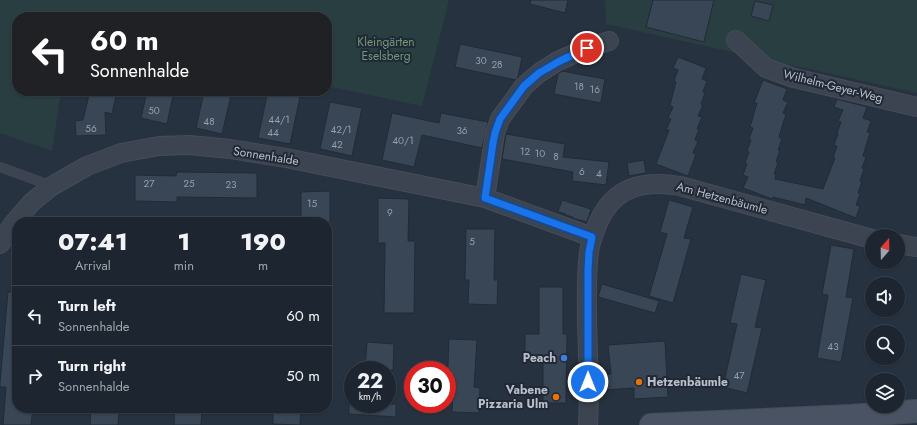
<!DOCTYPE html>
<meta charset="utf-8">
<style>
:root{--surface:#1d2630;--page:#2a323c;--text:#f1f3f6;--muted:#a0a5ab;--line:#3b434c}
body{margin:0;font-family:Jost,sans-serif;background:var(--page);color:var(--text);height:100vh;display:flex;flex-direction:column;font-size:15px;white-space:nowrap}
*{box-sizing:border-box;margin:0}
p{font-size:13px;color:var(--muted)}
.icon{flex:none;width:22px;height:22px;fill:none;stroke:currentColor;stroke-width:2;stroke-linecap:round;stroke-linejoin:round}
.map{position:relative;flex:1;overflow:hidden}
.side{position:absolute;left:12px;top:217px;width:320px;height:196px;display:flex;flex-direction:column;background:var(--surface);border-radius:16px;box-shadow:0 1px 3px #0004,0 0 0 1px var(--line)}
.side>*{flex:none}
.top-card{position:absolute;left:12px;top:12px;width:320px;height:84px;border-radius:16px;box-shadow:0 1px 3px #0004,0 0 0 1px var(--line);background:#202124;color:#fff;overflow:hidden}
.needle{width:26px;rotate:20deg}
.controls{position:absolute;left:865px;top:229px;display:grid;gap:8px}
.controls a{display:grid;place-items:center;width:40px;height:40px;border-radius:50%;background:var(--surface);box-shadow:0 1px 3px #0004,0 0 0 1px var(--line);font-size:20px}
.speed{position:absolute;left:344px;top:361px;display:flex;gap:8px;font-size:20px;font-weight:700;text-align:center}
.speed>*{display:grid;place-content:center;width:52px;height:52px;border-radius:50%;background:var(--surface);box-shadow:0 1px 3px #0004,0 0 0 1px var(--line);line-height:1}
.speed small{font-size:10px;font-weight:400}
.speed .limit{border:6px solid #d22;background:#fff;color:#111}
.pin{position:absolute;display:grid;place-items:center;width:34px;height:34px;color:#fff;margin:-17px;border:2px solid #fff;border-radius:50%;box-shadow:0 1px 4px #0007}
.me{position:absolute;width:44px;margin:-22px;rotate:0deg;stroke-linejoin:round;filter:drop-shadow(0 0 3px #0008)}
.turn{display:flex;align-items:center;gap:14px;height:84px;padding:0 12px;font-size:18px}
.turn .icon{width:52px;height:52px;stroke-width:2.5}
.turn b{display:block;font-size:28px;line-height:34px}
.eta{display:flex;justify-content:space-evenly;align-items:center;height:68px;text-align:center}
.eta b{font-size:24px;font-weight:800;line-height:28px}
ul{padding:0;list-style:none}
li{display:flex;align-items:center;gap:12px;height:60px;padding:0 12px;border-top:1px solid var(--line)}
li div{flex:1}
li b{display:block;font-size:15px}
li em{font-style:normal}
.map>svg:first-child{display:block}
</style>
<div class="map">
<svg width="917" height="425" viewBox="0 0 917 425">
<rect width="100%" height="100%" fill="#273240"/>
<path fill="#293e41" d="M 0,0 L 449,0 L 422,106 L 327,86 L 327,17 L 17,17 L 17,91 L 61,91 L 52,151 L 0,133 Z
M 605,0 L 917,0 L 917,93 L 606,24 Z"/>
<path fill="#394656" stroke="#222b37" d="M 531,0 L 568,0 L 565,13 L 530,4 Z
M 653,0 L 714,0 L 704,42 L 646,27 Z
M 755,1 L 773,5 L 769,21 L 751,16 Z
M 460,44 L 522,57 L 518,77 L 516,80 L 455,67 Z
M 678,57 L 706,68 L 702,79 L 707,81 L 703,92 L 705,93 L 701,104 L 703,105 L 698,116 L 702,117 L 697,129 L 699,129 L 695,140 L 698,141 L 693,153 L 696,154 L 688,176 L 656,164 L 669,130 L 666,130 L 671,119 L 668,118 L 673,107 L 670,105 L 676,82 L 674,81 L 678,70 L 673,68 Z
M 562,71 L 605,79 L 601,103 L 554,94 L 558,74 Z
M 763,80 L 787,89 L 783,100 L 788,102 L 783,113 L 786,114 L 779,137 L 782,139 L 778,150 L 780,150 L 776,162 L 778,163 L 774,174 L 776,175 L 775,179 L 823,189 L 835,158 L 833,158 L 837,146 L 834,145 L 838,134 L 837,133 L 841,122 L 838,121 L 843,110 L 834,107 L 837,99 L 867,107 L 863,118 L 871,121 L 867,132 L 870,133 L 863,156 L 866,157 L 862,168 L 864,169 L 860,181 L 862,181 L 858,193 L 860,194 L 856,205 L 860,206 L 856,218 L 806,198 L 805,205 L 773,197 L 772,199 L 743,188 L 748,177 L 743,175 L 747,164 L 745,163 L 749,152 L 747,151 L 751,140 L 749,139 L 753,128 L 750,127 L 757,103 L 754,103 Z
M 90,91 L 117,91 L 112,114 L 105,112 L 106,135 L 76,136 L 75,121 L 83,120 Z
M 147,91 L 174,91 L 167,124 L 141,118 Z
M 212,91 L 232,91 L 222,134 L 196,128 L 204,92 L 212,94 Z
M 268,91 L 300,97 L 290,144 L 258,138 Z
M 330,102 L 362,108 L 352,156 L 320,149 Z
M 392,113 L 439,123 L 441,113 L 488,122 L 482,148 L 422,135 L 414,167 L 382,160 Z
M 506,134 L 565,144 L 563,157 L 609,162 L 606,185 L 572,181 L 573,172 L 502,159 Z
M 644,160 L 646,173 L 629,176 L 627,163 Z
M 177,172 L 257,173 L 257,198 L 177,197 L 177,202 L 135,201 L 135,175 L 176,176 Z
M 330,191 L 330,222 L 301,222 L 301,192 Z
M 378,198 L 409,199 L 408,241 L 415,241 L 414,313 L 384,313 L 385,243 L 378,243 Z
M 562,200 L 591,209 L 587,222 L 572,218 L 573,217 L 565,215 L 566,214 L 558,212 Z
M 669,200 L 693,207 L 684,238 L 691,239 L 673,303 L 649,296 L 667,234 L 660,232 Z
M 466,229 L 495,229 L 494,280 L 498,280 L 497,305 L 468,304 L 469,280 L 465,280 Z
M 831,245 L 854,249 L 846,297 L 853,298 L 841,362 L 817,358 L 828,295 L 822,294 Z
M 741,274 L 766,280 L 755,327 L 762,328 L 747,393 L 723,387 L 737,324 L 730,323 Z
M 602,284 L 659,301 L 655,313 L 598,297 Z
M 539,287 L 563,287 L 563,334 L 567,334 L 566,403 L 543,403 L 543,355 L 525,355 L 525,334 L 539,334 Z
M 8,292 L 17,292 L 17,408 L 33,408 L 31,425 L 3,425 L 6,387 L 0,387 L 0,383 Z
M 449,339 L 477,340 L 474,387 L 480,388 L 479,413 L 452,412 L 453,389 L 447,389 Z
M 665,341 L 668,397 L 634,399 L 634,388 L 603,390 L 602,375 L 611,374 L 608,345 Z
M 367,342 L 394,344 L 393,370 L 365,370 Z
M 349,404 L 396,404 L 396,417 L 349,414 Z
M 91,408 L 119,408 L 118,425 L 90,425 Z
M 175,408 L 202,408 L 201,425 L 174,425 Z
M 273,408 L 301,408 L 300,425 L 273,424 Z"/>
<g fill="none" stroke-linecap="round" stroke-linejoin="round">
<g stroke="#454d59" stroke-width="10">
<path id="lane" d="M 0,167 L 52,186"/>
</g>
<g stroke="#454d59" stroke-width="20">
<path id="street" d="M 736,40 L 766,68 L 794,78 L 917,107
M 485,198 L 495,133 L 500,119 L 524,86 L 539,73 L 558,61 L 587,48 L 609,41
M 0,244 L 13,224 L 32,202 L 52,186 L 87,166 L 121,153 L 159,146 L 189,145 L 230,149 L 286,158 L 485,198 L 592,237
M 898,244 L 917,247
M 588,425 C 590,391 588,356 587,322 C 587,299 586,275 589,252 C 590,242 594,233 598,223 C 614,186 644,180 680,186 L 872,239"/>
</g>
<g stroke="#454d59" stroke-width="24">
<path id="secondary" d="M 651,425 L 851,416 L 917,411"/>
</g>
<use href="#lane" stroke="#3b4450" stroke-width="9"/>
<use href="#street" stroke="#3b4450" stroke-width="18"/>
<use href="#secondary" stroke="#495363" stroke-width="22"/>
</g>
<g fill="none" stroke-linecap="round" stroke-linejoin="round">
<g stroke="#114b97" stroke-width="10">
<path id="route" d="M 587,48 L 558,62 L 539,73 L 524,86 L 500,119 L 495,133 L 493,143 L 485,198 L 592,237 L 589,252 L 588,270 L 588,382"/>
</g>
<use href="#route" stroke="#1a73e8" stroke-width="7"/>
</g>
<circle fill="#3f7fe0" stroke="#202935" stroke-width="1.5" cx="564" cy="358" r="4"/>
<g fill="#e8710a" stroke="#202935" stroke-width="1.5">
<circle cx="639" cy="382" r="4"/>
<circle cx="556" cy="397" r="4"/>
</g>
<g text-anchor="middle" stroke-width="4" stroke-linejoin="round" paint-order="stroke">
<g font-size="10" fill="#969fab">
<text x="481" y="64">30</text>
<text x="497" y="68">28</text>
<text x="579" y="90">18</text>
<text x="595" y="93">16</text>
<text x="154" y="114">50</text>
<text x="279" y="123">44/1</text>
<text x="209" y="125">48</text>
<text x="91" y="132">56</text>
<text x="341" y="133">42/1</text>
<text x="462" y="134">36</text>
<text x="273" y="136">44</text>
<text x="403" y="144">40/1</text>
<text x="337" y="148">42</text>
<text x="525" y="155">12</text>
<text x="540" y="157">10</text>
<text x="556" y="160">8</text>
<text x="582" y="175">6</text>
<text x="599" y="177">4</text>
<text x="149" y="187">27</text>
<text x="189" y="187">25</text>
<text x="231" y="188">23</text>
<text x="312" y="207">15</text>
<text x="390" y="216">9</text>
<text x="472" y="245">5</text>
<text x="833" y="350">43</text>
<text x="739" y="379">47</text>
</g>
<g font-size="12" fill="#709a79" stroke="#202935">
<text x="386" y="46">Kleingärten<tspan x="386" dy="14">Eselsberg</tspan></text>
</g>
<g font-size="12" fill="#b8bfca" stroke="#202935">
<text transform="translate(833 86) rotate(14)" y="4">Wilhelm-Geyer-Weg</text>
<text transform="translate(266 156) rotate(9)" y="4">Sonnenhalde</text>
<text transform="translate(722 198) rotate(15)" y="4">Am Hetzenbäumle</text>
</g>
<g font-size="12" font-weight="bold" fill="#b8bfca" stroke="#202935" text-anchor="end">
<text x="556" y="362">Peach</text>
<text x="647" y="386" text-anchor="start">Hetzenbäumle</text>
<text x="548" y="394">Vabene<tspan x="548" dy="14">Pizzaria Ulm</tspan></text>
</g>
</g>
</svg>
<div class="controls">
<a><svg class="needle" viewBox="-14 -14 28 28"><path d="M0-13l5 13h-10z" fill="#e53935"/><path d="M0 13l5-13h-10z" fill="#a0a5ab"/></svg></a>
<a><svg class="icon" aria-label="sound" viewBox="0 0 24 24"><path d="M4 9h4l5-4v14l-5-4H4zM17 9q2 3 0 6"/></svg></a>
<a><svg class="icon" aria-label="search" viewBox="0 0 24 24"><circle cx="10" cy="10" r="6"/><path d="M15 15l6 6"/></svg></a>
<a><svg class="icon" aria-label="layers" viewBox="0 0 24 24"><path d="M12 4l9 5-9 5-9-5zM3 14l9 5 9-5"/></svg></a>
</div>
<div class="speed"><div>22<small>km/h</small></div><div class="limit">30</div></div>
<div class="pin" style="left:587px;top:48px;background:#d93025"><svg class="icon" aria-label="arrive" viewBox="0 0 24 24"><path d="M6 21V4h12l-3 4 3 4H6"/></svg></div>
<svg class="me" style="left:588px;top:382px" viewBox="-20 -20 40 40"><circle r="17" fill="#1a73e8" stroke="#fff" stroke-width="3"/><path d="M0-11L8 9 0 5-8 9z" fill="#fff"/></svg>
<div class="top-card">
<div class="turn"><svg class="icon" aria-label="left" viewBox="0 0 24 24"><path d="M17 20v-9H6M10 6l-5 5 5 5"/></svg><div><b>60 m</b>Sonnenhalde</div></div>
</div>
<section class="side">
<div class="eta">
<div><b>07:41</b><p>Arrival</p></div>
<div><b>1</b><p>min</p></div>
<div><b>190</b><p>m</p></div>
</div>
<ul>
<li><svg class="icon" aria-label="left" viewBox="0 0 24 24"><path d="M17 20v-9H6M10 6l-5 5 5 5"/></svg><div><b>Turn left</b><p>Sonnenhalde</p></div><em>60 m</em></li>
<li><svg class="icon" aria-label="right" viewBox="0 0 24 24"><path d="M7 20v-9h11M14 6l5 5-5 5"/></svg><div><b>Turn right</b><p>Sonnenhalde</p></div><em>50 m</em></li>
</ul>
</section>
</div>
